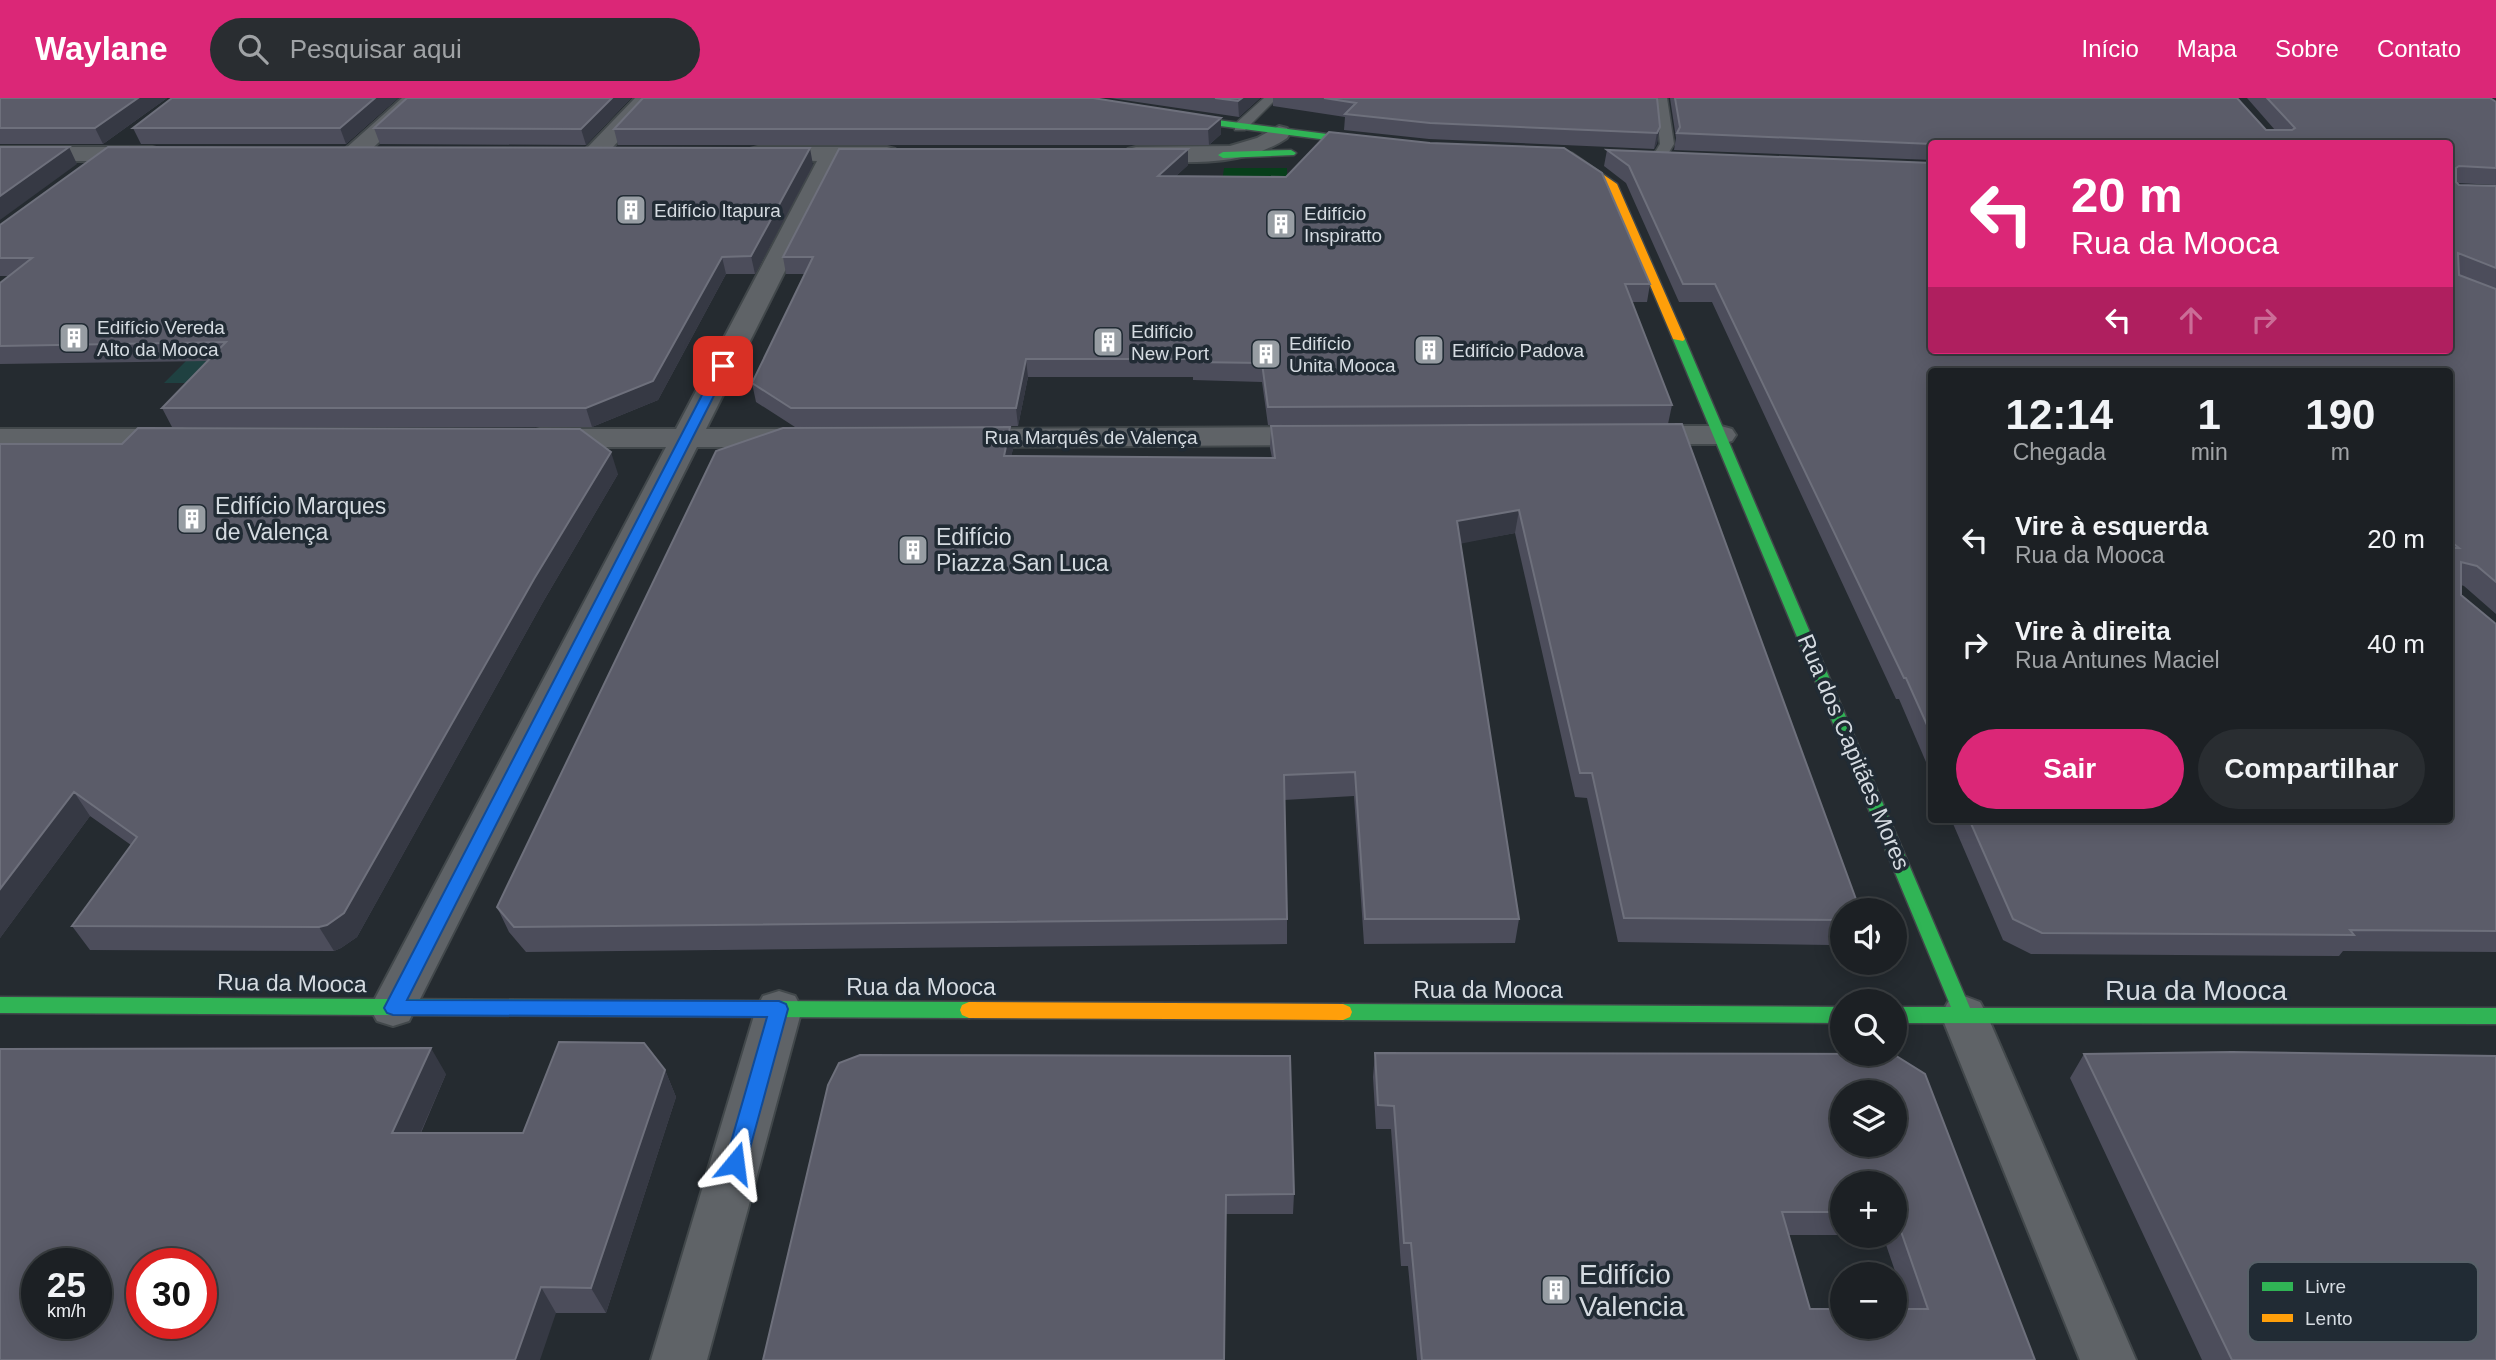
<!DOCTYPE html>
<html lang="pt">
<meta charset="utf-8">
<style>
:root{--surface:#1c2024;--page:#292d31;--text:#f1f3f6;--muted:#a0a3a6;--line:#3a3e41;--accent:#db2777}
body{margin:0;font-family:Helvetica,sans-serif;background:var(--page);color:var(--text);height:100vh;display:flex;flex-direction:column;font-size:26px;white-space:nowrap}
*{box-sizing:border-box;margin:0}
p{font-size:23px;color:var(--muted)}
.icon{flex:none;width:38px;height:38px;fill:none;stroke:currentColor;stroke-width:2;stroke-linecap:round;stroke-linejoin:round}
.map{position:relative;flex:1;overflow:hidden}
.panel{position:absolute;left:1928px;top:270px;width:525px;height:455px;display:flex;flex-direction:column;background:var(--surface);border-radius:7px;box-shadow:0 4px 18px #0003,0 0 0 2px var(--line)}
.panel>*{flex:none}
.hud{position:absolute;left:1928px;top:42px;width:525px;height:214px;border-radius:7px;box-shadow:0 4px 18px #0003,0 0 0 2px var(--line);background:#db2777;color:#fff;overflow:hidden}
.controls{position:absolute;left:1830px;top:800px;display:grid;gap:14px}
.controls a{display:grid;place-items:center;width:77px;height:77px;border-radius:50%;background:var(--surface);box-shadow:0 4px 18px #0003,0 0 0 2px var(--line);font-size:35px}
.speed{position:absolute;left:21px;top:1150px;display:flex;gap:14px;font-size:35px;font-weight:700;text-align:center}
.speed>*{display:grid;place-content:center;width:91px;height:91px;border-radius:50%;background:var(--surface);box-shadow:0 4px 18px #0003,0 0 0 2px var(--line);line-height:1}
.speed small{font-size:18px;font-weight:400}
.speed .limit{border:10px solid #d22;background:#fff;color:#111}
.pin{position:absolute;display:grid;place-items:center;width:60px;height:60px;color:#fff;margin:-30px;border-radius:14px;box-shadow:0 4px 10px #0006}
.me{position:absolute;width:77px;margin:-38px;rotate:16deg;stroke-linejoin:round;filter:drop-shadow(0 0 5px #0008)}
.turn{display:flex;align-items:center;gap:24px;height:147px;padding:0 28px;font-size:32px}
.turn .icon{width:91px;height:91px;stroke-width:2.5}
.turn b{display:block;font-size:49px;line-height:60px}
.lanes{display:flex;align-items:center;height:66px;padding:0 28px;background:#0003;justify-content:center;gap:35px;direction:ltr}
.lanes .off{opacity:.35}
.eta{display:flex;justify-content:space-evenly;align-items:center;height:119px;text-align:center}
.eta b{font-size:42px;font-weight:600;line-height:49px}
.cta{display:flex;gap:14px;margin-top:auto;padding:14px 28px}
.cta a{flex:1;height:80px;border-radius:42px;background:var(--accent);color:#fff;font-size:28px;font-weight:600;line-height:80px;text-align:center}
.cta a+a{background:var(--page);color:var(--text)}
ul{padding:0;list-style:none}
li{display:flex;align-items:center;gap:21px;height:105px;padding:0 28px}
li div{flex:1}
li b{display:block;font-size:26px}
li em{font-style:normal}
header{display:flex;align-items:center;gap:42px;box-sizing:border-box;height:98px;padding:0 35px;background:var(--accent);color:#fff}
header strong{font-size:33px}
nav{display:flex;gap:38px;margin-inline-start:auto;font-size:24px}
.search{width:490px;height:63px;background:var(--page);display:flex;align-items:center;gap:18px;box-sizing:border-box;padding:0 24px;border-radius:38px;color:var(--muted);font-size:26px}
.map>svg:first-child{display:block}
</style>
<header>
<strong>Waylane</strong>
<div class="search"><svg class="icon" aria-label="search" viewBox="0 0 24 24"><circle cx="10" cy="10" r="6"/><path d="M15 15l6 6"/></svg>Pesquisar aqui</div>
<nav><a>Início</a><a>Mapa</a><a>Sobre</a><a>Contato</a></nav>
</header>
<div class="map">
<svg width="2496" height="1262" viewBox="0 0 2496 1262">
<rect width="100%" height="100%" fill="#252b30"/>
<path fill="#073e1a" d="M 1224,70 L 1287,70 L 1287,84 L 1222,85 Z"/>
<path fill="#1f4141" d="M 259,212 L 188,285 L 164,285 L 200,249 Z"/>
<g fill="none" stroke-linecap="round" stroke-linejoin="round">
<g stroke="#42484b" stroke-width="3">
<path id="lane" d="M 1264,0 L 1277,0 L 1245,32 L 1235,32 L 1235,26 Z
M 1655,0 L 1667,0 L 1674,46 L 1663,64 L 1658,65 L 1651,61 L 1660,46 Z"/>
</g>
<g stroke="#42484b" stroke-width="4">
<path id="street" d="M 402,0 L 426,0 L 361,61 L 345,61 L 342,56 L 345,51 Z
M 635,0 L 658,0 L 602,61 L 586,61 L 583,56 L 586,51 Z
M 1279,28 L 1287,30 L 1290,35 L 1287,40 C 1242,70 1188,64 1136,63 L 1128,61 L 1125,56 L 1128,51 L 1136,49 L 1230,48 L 1257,40 Z
M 0,49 L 152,49 L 160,51 L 163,56 L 160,61 L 152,63 L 0,63 Z
M 758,49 L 887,49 L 895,51 L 898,56 L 895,61 L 840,63 L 706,331 L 805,331 L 816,334 L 820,340 L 816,346 L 805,349 L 697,349 L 409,923 L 393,928 L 377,923 L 370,910 L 666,349 L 540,349 L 529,346 L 525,340 L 529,334 L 540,331 L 676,331 L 817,63 L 750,61 L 747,56 L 750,51 Z
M 1632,328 L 1721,328 L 1732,331 L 1736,337 L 1732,343 L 1721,346 L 1632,346 L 1621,343 L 1617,337 L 1621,331 Z
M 1323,329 L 1334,332 L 1338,338 L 1334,344 L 1323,347 L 960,349 L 949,346 L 945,340 L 949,334 L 960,331 Z
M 0,331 L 182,331 L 193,334 L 197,340 L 193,346 L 182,349 L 0,349 Z
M 779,893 L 795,898 L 802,911 L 707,1262 L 651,1262 L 756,911 L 763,898 Z
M 1964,898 L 1980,904 L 1987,917 L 2136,1262 L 2080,1262 L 1941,917 L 1948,904 Z"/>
</g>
<g stroke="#42484b" stroke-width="3">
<path id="fast" d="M 1170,16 L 1374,42 L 1379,45 L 1374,48 L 1167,21 L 1167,17 Z
M 1291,52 L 1296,55 L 1294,57 L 1223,60 L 1218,57 L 1223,54 Z
M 1679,238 L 1685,241 L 1970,910 L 2496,910 L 2496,926 L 1895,925 L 1895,909 L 1951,909 L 1673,241 Z
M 0,899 L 969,904 L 976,907 L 978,912 L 976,917 L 969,920 L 0,915 Z
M 1343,906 L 1843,909 L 1843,925 L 1343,922 L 1336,919 L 1334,914 L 1336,909 Z"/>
</g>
<g stroke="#42484b" stroke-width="3">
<path id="slow" d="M 1566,55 L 1572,55 L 1617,86 L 1685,241 L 1683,243 L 1673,241 L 1608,88 L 1566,59 Z
M 969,904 L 1343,906 L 1350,909 L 1352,914 L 1350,919 L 1343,922 L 969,920 L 962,917 L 960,912 L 962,907 Z"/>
</g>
<use href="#lane" fill="#5f6367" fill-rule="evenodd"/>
<use href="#street" fill="#5f6367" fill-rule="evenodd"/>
<use href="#fast" fill="#30b455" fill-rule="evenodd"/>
<use href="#slow" fill="#ff9f0a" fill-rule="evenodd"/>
</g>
<path fill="#4c4d5b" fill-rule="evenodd" d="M 0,0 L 167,0 L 103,46 L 0,46 Z
M 398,0 L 346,46 L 141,46 L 133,30 Z
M 631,0 L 586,47 L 380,46 L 374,30 Z
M 1110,0 L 1260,0 L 1239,19 Z
M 1273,0 L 1657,0 L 1660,29 L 1657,45 L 1654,51 L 1429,41 L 1344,32 L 1345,19 L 1273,8 Z
M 1670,0 L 2237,0 L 2266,32 L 2275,32 L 2247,0 L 2490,0 L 2496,4 L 2496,87 L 2457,85 L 2459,87 L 2496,88 L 2496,516 L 2464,488 L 2461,487 L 2461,497 L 2496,526 L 2496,854 L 2343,853 L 2339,858 L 2031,856 L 2003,842 L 1951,721 L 2450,721 L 2450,273 L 1932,273 L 1932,678 L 1899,601 L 1896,601 L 1712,204 L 1679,204 L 1626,85 L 1604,68 L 1607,52 L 2161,256 L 2172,256 L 2168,252 L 2450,252 L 2450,46 L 1932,46 L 1932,62 L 1674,52 L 1676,40 Z
M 1221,20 L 1221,36 L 1209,47 L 618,47 L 614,31 Z
M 813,67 L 755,176 L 726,176 L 658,302 L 592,329 L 172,329 L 162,310 L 208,263 L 0,266 L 0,185 L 9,178 L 0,178 L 0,127 Z
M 1188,67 L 1176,78 L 1650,186 L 1647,204 L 1632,204 L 1672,307 L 1668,326 L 1268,327 L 1262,284 L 1193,282 L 1193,279 L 1028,279 L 1018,328 L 795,329 L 756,304 L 752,285 L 805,176 L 786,176 L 783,159 Z
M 1682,326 L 1843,812 L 1843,834 L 1831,847 L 1618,844 L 1587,700 L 1575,699 L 1515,435 L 1460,445 L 1519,821 L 1515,845 L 1364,846 L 1354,698 L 1284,702 L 1287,821 L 1287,846 L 526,854 L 509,834 L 497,809 L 1013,351 L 1011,358 L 1272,360 L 1270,350 L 1271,328 Z
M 0,346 L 618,376 L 543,504 L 357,839 L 341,850 L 334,853 L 90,852 L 72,828 L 131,747 L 90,718 L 0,840 Z
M 1375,955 L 1843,955 L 2035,1262 L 1417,1262 L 1408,1168 L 1401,1168 L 1391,1031 L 1376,1031 L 1373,979 ZM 1843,1085 L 1895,1085 L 1895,1138 L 1845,1138 L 1883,1138 L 1908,1211 L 1810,1211 L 1789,1137 L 1843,1137 Z
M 2084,956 L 2496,1262 L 2202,1262 L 2070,980 Z
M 665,972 L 676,999 L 606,1215 L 556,1215 L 0,1262 L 446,976 L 421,1035 L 523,1035 Z
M 828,987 L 1294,1096 L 1293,1116 L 1226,1116 Z"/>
<path fill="#363944" d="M 138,0 L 167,0 L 103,46 L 95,30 Z
M 375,0 L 398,0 L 346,46 L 340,30 Z
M 612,0 L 631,0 L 586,47 L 581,31 Z
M 1242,0 L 1260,0 L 1239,19 L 1238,3 Z
M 1221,20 L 1221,36 L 1209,47 L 1208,31 Z
M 1660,29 L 1657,45 L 1654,51 L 1657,35 Z
M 69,49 L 77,66 L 0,122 L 0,98 Z
M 810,50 L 813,67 L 755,176 L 751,158 Z
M 1188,51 L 1188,67 L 1159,94 L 1158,78 Z
M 722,159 L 726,176 L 658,302 L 592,329 L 586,310 Z
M 1026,261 L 1028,279 L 1018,328 L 1016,310 Z
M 1010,329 L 1013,351 L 1006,381 L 1004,358 Z
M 611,354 L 618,376 L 543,504 L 357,839 L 341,850 L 334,853 L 319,829 L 534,481 Z
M 1519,412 L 1515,435 L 1454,447 L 1457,423 Z
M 74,694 L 90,718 L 0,840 L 0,791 Z
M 1843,820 L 1843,834 L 1831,847 L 1841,822 Z
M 431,950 L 446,976 L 409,1061 L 392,1035 Z
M 665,972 L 676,999 L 606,1215 L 591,1190 Z
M 541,1189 L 556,1215 L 540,1262 L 515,1262 Z"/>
<path fill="#5b5c69" stroke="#6e707c" stroke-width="2" fill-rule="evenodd" d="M 0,0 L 138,0 L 95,30 L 0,30 Z
M 172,0 L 375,0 L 340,30 L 133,30 Z
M 407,0 L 612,0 L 581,31 L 374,30 Z
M 643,0 L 1093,0 L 1221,20 L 1208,31 L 614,31 Z
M 1215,0 L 1242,0 L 1238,3 Z
M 1324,0 L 1657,0 L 1660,29 L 1657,35 L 1430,25 L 1345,16 L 1356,5 Z
M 1675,0 L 2237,0 L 2266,32 L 2292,32 L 2295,30 L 2267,0 L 2490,0 L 2496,4 L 2496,70 L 2459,68 L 2456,70 L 2456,84 L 2459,87 L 2496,88 L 2496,170 L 2458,155 L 2459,177 L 2496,191 L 2496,484 L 2477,468 L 2461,464 L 2461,497 L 2496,526 L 2496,833 L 2350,832 L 2354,837 L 2042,835 L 2013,821 L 1969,721 L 2450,721 L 2450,450 L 2459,450 L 2450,443 L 2450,273 L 1932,273 L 1932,638 L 1906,580 L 1904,580 L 1715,186 L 1683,186 L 1629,68 L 1607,52 L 1932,65 L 1932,252 L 2157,252 L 2161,256 L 2195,257 L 2198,254 L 2196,252 L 2450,252 L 2450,46 L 1932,46 L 1677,35 L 1680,29 Z
M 1329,34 L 1430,45 L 1564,50 L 1602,75 L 1650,186 L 1625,186 L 1672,307 L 1268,309 L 1262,265 L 1193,264 L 1193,261 L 1026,261 L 1016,310 L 791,310 L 752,285 L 813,159 L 783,159 L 839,51 L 1188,51 L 1158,78 L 1286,79 Z
M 0,49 L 69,49 L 0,98 Z
M 108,49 L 810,50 L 751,158 L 722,159 L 653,283 L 586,310 L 162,310 L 226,244 L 0,248 L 0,185 L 32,160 L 0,160 L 0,127 Z
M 1682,326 L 1857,804 L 1850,812 L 1843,812 L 1843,820 L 1841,822 L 1624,820 L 1592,675 L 1580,675 L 1519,412 L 1457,423 L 1519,821 L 1365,821 L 1355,674 L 1284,677 L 1287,821 L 514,829 L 497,809 L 716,353 L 783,330 L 1010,329 L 1004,358 L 1275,360 L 1271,328 Z
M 138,330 L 580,331 L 611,354 L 534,481 L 344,815 L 327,827 L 319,829 L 72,828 L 137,739 L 74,694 L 0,791 L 0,346 L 122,346 Z
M 559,944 L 644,945 L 665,972 L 591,1190 L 541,1189 L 515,1262 L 0,1262 L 0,951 L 431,950 L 392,1035 L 523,1035 ZM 37,1166 L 96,1166 L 96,1225 L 37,1225 ZM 142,1166 L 201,1166 L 201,1225 L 142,1225 Z
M 2232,954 L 2496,958 L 2496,1262 L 2232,1262 L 2084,956 Z
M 1375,955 L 1893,956 L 1925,976 L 2035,1262 L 1422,1262 L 1411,1145 L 1404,1145 L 1394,1008 L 1378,1007 ZM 1843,994 L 1895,994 L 1895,1046 L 1843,1046 ZM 1843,1085 L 1895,1085 L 1895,1116 L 1928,1211 L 1895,1211 L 1895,1228 L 1843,1228 L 1843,1211 L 1810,1211 L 1782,1114 L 1843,1114 Z
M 860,957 L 1290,958 L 1294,1096 L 1226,1097 L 1224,1262 L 763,1262 L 828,987 L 839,965 Z"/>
<path fill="#1a73e8" stroke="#114b97" stroke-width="2" d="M 723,264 L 729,268 L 407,902 L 779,903 L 786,906 L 788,911 L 746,1065 L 743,1071 L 735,1074 L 728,1071 L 725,1065 L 767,919 L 393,917 L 387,915 L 384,910 L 717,268 Z"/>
<defs>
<g id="building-square" transform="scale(1.575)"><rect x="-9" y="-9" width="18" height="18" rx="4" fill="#979da3" stroke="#212b34"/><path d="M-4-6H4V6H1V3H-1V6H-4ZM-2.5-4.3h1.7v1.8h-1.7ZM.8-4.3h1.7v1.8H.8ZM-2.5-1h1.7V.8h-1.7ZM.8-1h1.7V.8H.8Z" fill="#fff"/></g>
</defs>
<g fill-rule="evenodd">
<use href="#building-square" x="631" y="112"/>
<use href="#building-square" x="1281" y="126"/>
<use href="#building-square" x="74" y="240"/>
<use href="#building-square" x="1108" y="244"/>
<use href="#building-square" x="1429" y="252"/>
<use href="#building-square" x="1266" y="256"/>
<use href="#building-square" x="192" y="421"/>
<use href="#building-square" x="913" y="452"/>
<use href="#building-square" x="1556" y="1192"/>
</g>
<g text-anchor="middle" stroke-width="7" stroke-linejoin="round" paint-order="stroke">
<g font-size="19" fill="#d5dbe1" stroke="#212b34" text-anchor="start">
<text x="654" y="119">Edifício Itapura</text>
<text x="1304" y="122">Edifício<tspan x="1304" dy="22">Inspiratto</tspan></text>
<text x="97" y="236">Edifício Vereda<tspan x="97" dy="22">Alto da Mooca</tspan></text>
<text x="1131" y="240">Edifício<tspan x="1131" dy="22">New Port</tspan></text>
<text x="1289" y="252">Edifício<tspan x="1289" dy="22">Unita Mooca</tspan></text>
<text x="1452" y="259">Edifício Padova</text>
</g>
<g font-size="19" fill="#d5dbe1" stroke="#212b34">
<text x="1091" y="346">Rua Marquês de Valença</text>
</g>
<g font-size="23" fill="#d5dbe1" stroke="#212b34" text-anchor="start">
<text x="215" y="416">Edifício Marques<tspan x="215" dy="26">de Valença</tspan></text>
<text x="936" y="447">Edifício<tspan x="936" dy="26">Piazza San Luca</tspan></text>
</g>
<g font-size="23" fill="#d5dbe1" stroke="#212b34">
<text transform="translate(1854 654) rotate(67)" y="8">Rua dos Capitães Mores</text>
<text transform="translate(292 885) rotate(1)" y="8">Rua da Mooca</text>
<text x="921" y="897">Rua da Mooca</text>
<text x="1488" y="900">Rua da Mooca</text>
</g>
<g font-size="28" fill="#d5dbe1" stroke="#212b34">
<text x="2196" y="902">Rua da Mooca</text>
</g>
<g font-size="28" fill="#d5dbe1" stroke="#212b34" text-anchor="start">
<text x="1579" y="1186">Edifício<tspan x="1579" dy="32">Valencia</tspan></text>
</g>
</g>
<rect x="2248" y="1164" width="230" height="80" rx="10" fill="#212b34" stroke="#576068" stroke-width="2"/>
<rect x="2262" y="1184" width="31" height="9" fill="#30b455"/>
<rect x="2262" y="1216" width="31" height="8" fill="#ff9f0a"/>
<g font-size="19" fill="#d5dbe1">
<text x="2305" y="1195">Livre</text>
<text x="2305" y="1227">Lento</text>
</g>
</svg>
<div class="controls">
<a><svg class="icon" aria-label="sound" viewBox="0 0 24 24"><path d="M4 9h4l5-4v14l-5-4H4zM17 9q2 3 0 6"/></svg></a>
<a><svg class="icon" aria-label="search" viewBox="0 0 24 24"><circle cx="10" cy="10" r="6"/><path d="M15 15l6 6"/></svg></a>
<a><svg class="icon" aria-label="layers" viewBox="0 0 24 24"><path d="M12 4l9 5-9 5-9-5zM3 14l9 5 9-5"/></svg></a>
<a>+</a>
<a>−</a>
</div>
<div class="speed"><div>25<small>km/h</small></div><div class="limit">30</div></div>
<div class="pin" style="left:723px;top:268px;background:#d93025"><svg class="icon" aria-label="arrive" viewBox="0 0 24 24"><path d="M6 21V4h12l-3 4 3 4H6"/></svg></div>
<svg class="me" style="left:735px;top:1065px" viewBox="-20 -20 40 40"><path d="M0-17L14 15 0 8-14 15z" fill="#1a73e8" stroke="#fff" stroke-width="4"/></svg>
<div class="hud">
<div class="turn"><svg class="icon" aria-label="left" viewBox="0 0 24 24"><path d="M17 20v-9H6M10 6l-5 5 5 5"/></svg><div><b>20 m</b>Rua da Mooca</div></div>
<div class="lanes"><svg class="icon" aria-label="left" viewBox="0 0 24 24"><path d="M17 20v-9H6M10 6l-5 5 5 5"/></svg><svg class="icon off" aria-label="ahead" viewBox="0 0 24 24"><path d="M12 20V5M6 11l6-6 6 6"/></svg><svg class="icon off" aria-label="right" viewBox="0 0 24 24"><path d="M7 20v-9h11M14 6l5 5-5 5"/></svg></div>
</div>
<section class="panel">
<div class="eta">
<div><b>12:14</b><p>Chegada</p></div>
<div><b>1</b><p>min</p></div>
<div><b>190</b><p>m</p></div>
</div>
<ul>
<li><svg class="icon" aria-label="left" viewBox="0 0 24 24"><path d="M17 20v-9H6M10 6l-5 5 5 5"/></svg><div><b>Vire à esquerda</b><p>Rua da Mooca</p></div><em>20 m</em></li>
<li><svg class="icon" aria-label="right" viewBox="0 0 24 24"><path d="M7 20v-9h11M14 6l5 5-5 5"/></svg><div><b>Vire à direita</b><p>Rua Antunes Maciel</p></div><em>40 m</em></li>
</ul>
<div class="cta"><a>Sair</a><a>Compartilhar</a></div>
</section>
</div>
